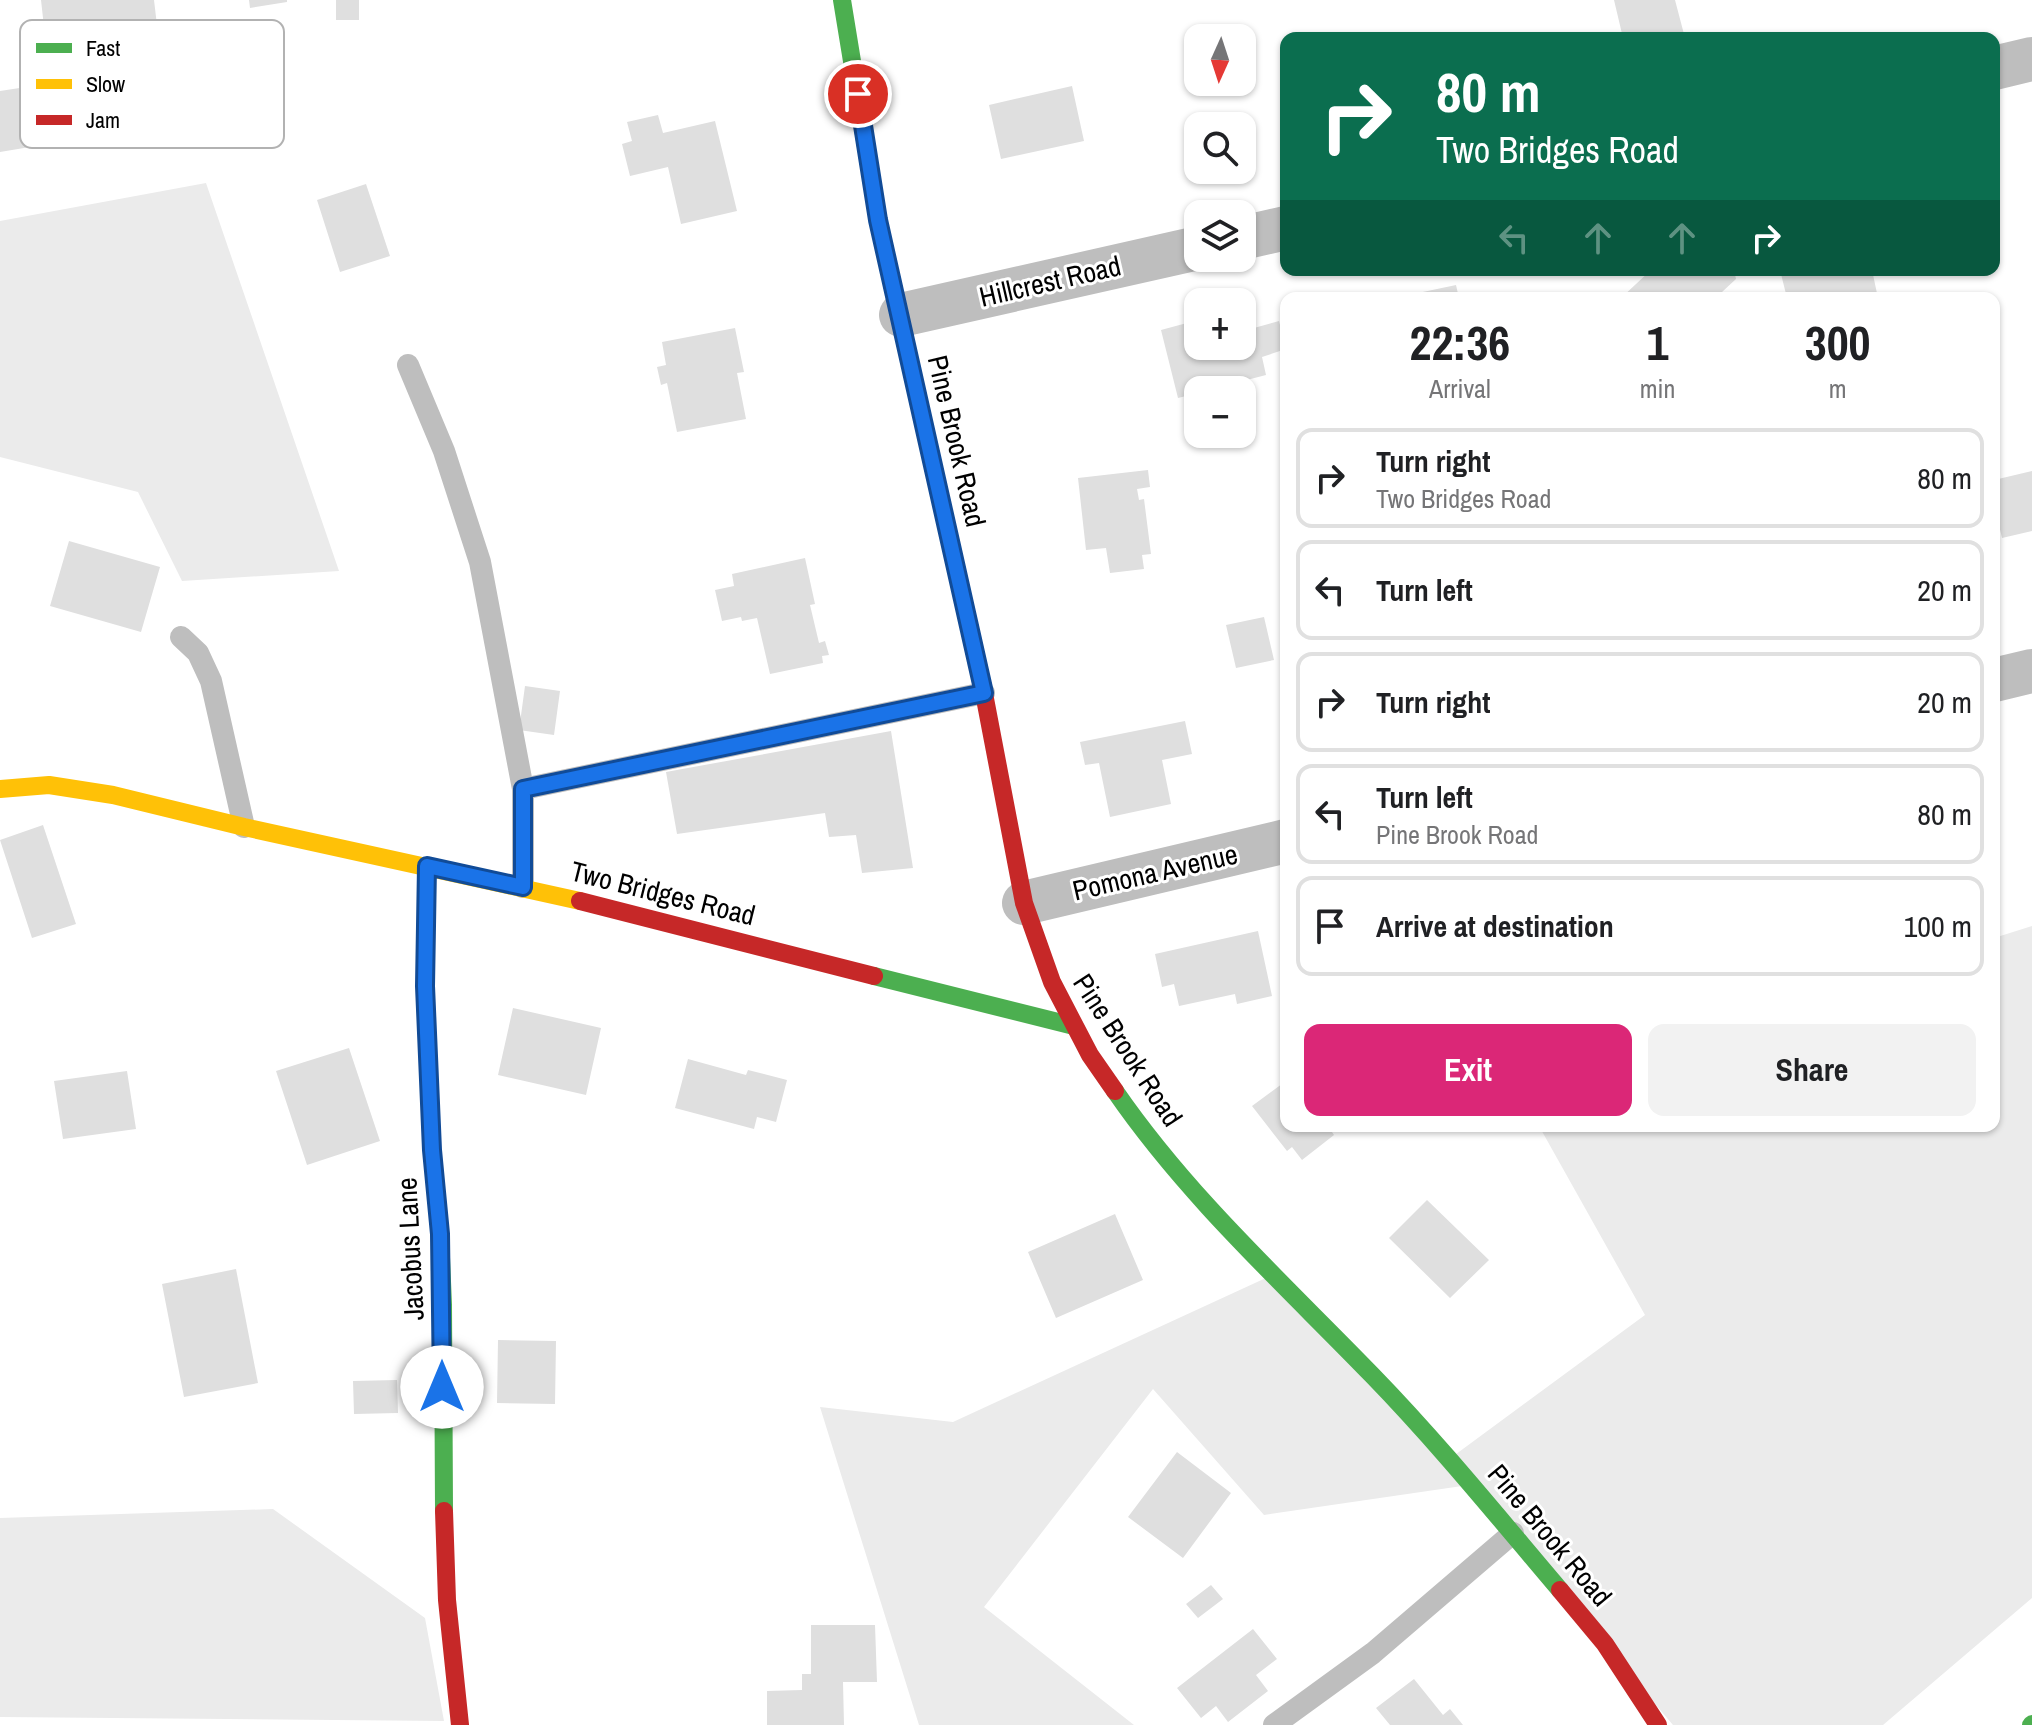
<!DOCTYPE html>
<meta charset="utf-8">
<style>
:root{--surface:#fff;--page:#f2f2f2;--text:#202124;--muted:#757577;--line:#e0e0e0;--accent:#db2777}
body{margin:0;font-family:"Archivo Narrow",sans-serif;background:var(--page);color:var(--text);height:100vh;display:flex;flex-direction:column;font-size:30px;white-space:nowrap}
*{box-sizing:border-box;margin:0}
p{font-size:26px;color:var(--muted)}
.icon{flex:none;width:44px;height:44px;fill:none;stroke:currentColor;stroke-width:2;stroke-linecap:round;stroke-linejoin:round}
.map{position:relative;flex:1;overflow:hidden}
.side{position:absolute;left:1280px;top:292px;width:720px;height:840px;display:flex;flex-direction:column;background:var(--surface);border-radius:16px;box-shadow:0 2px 6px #0004}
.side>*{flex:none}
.top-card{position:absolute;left:1280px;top:32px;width:720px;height:244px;border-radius:16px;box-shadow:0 2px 6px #0004;background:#0b6e4f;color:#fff;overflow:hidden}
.needle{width:52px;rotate:183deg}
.buttons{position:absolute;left:1184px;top:24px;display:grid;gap:16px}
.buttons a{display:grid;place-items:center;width:72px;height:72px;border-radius:16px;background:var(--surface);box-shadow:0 2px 6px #0004;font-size:40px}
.pin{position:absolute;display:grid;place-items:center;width:68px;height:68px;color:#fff;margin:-34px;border:4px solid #fff;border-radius:50%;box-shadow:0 2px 8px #0007}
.me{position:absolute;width:88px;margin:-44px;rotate:0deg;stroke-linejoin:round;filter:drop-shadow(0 0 6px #0008)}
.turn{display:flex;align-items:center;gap:28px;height:168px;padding:0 24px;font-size:36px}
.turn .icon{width:104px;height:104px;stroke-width:2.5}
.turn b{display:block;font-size:56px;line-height:68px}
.lanes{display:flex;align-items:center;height:76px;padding:0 24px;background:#0003;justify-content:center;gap:40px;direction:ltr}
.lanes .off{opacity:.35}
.eta{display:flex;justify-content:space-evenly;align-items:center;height:136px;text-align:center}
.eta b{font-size:48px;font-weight:800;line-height:56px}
.button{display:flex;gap:16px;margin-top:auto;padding:16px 24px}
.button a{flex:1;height:92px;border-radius:16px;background:var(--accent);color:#fff;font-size:32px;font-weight:800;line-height:92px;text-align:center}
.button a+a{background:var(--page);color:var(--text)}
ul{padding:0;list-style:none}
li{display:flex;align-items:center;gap:24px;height:100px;margin:0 16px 12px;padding:0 8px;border:4px solid var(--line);border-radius:16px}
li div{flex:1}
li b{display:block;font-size:30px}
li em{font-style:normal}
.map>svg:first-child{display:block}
</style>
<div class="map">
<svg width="2032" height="1725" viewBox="0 0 2032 1725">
<rect width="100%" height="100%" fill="#fff"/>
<path fill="#ebebeb" d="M 206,183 L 339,571 L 182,581 L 138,492 L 0,457 L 0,221 Z
M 2032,926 L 2032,1598 L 1883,1725 L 1673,1725 L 1469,1485 L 1264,1515 L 1153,1389 L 984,1607 L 1134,1725 L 919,1725 L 820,1407 L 953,1422 L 1268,1277 L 1448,1460 L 1645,1315 L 1539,1126 L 1994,1126 L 1994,938 Z
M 273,1509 L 425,1618 L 444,1721 L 0,1717 L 0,1518 Z"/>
<path fill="#dfdfdf" d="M 41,0 L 154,0 L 161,59 L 49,72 Z
M 249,0 L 287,0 L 287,2 L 250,8 Z
M 336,0 L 359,0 L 359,20 L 336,20 Z
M 1614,0 L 1675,0 L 1685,38 L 1623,38 Z
M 39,85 L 48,144 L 0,152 L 0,91 Z
M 1072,86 L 1084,141 L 1001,159 L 989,105 Z
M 658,115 L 663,133 L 715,121 L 737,211 L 681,224 L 668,167 L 630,176 L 622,144 L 632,141 L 627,122 Z
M 366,184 L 390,256 L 340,272 L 317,200 Z
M 1651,270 L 1734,270 L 1736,279 L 1722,292 L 1727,298 L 1621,298 Z
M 1780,270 L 1872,270 L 1878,298 L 1787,298 Z
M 1456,285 L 1459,298 L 1399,298 L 1399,297 Z
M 1252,318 L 1254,328 L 1279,321 L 1286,349 L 1262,357 L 1266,375 L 1208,390 L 1198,390 L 1198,393 L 1178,398 L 1161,330 L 1198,320 L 1198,346 L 1242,346 L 1242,320 Z
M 735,328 L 744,372 L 737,373 L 746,419 L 677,432 L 667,383 L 661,385 L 657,367 L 666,365 L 662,342 Z
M 1148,470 L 1150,487 L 1137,489 L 1139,500 L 1144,499 L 1151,554 L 1142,555 L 1144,569 L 1110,573 L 1106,548 L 1086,550 L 1078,478 Z
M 2032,471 L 2032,531 L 2002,538 L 1994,504 L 1994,480 Z
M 69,541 L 160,567 L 141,632 L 50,606 Z
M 805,558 L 815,604 L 810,605 L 819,643 L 825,641 L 829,655 L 822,656 L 823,663 L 770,674 L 757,618 L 742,621 L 741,617 L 722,621 L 715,590 L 734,586 L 732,574 Z
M 1264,617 L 1274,660 L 1236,668 L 1226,625 Z
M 525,686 L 560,691 L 554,735 L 519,730 Z
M 1185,721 L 1192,754 L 1162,760 L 1171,804 L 1110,817 L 1099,763 L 1085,765 L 1080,742 Z
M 891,731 L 913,868 L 862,873 L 856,835 L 829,837 L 825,813 L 677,834 L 666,772 Z
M 43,825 L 76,924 L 32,938 L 0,840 Z
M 1258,931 L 1272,996 L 1237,1004 L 1235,994 L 1179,1006 L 1174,984 L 1162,987 L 1155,954 Z
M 513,1008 L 601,1028 L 586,1095 L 498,1075 Z
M 349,1048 L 380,1141 L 307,1165 L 276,1071 Z
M 688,1059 L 746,1075 L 748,1070 L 787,1080 L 776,1122 L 757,1117 L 754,1129 L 675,1108 Z
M 127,1071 L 136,1129 L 63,1139 L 54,1081 Z
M 1286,1081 L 1286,1126 L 1328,1126 L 1334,1135 L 1302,1160 L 1292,1147 L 1287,1151 L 1252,1106 Z
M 1427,1200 L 1489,1260 L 1450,1298 L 1389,1238 Z
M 1115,1214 L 1143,1280 L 1056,1318 L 1028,1252 Z
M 236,1269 L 258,1383 L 184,1397 L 162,1284 Z
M 498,1340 L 556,1341 L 555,1404 L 497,1403 Z
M 397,1380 L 398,1413 L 354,1414 L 353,1381 Z
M 1177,1452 L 1231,1493 L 1183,1558 L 1128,1517 Z
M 1211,1585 L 1223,1599 L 1198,1618 L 1186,1604 Z
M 811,1625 L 875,1625 L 877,1682 L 843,1682 L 844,1725 L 767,1725 L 767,1691 L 802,1690 L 802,1674 L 811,1674 Z
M 1253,1629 L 1277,1659 L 1256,1675 L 1268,1691 L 1228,1722 L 1216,1706 L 1201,1718 L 1177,1688 Z
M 1414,1679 L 1443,1715 L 1450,1709 L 1463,1725 L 1390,1725 L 1376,1708 Z"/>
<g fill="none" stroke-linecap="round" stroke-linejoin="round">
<path stroke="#bebebe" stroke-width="22" d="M 408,365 L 444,451 L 480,562 L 523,789 L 523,887
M 181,637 L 198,653 L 211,681 L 244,827
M 523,789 L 984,693
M 1274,1725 L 1373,1653 L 1513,1533"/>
<path stroke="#bebebe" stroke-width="44" d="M 1994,68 L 2032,59
M 1242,238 L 1286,228
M 901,315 L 1198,248
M 1994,680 L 2032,671
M 1024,903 L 1286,841"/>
<path stroke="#4caf50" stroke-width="18" d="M 842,0 L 878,220 L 958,576
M 427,866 L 425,986 L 432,1150 L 440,1234 L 443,1305 L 444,1511
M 874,976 L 1074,1026
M 1115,1091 C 1188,1197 1283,1283 1372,1375 C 1439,1444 1498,1517 1560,1590
M 2031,1725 L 2032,1724"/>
<path stroke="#ffc107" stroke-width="18" d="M 0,789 L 49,785 L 113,795 L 244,827 L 580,901"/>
<path stroke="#c62828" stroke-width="18" d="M 958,576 L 982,683 L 1024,903 L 1052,982 L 1090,1055 L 1115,1091
M 580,901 L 874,976
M 444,1511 L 447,1600 L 460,1725
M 1560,1590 L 1605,1644 L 1658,1725"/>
</g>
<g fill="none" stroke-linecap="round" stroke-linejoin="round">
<g stroke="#114b97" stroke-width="20">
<path id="route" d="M 442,1387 L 440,1234 L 432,1150 L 425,986 L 427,866 L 523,887 L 523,789 L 984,693 L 878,220 L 858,94"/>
</g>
<use href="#route" stroke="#1a73e8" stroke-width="14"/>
</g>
<g text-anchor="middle" stroke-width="6" stroke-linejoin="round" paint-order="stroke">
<g font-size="28" fill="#000" stroke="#fff">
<text transform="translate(1050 281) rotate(-13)" y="10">Hillcrest Road</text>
<text transform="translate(957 441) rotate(77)" y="10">Pine Brook Road</text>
<text transform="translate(1155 872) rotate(-13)" y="10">Pomona Avenue</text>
<text transform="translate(663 893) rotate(14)" y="10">Two Bridges Road</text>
<text transform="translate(1128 1050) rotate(57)" y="10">Pine Brook Road</text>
<text transform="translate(410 1249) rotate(-93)" y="10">Jacobus Lane</text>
<text transform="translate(1550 1535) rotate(50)" y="10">Pine Brook Road</text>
</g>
</g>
<rect x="20" y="20" width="264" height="128" rx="12" fill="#fff" stroke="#b2b2b2" stroke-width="2"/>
<rect x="36" y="43" width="36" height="10" fill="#4caf50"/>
<rect x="36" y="79" width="36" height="10" fill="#ffc107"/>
<rect x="36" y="115" width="36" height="10" fill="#c62828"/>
<g font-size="22" fill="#000">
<text x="86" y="56">Fast</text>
<text x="86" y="92">Slow</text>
<text x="86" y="128">Jam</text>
</g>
</svg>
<div class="buttons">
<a><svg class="needle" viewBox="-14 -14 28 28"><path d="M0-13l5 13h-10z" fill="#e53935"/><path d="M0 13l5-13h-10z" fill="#757577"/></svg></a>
<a><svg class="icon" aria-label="search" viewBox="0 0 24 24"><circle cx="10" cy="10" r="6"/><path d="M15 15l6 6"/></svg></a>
<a><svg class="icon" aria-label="layers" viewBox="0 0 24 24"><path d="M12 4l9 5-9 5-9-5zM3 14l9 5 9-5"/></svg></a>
<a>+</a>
<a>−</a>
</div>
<div class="pin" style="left:858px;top:94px;background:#d93025"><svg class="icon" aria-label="arrive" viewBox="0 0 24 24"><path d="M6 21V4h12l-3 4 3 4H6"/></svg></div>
<svg class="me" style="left:442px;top:1387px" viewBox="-20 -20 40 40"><circle r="19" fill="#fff"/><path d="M0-13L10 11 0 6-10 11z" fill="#1a73e8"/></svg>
<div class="top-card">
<div class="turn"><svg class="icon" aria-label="right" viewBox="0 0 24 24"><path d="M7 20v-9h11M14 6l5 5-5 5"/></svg><div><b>80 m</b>Two Bridges Road</div></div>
<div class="lanes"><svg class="icon off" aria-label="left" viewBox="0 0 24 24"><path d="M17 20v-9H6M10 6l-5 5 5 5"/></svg><svg class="icon off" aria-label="ahead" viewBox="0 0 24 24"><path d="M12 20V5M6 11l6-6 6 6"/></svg><svg class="icon off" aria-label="ahead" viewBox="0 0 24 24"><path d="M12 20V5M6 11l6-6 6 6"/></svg><svg class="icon" aria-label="right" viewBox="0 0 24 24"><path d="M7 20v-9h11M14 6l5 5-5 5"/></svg></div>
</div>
<section class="side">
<div class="eta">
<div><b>22:36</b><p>Arrival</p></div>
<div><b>1</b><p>min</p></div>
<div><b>300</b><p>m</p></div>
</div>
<ul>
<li><svg class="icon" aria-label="right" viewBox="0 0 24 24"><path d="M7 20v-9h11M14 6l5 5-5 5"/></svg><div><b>Turn right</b><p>Two Bridges Road</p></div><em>80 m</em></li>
<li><svg class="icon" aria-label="left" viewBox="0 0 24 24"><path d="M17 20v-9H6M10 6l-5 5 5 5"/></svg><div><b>Turn left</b></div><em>20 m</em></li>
<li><svg class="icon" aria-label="right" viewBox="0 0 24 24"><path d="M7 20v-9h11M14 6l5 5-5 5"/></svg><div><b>Turn right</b></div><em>20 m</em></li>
<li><svg class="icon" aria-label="left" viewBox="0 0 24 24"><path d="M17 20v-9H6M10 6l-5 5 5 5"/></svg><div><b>Turn left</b><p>Pine Brook Road</p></div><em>80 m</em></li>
<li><svg class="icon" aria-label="arrive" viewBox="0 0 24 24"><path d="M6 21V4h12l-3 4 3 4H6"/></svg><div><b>Arrive at destination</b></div><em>100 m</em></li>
</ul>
<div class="button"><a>Exit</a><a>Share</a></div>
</section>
</div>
